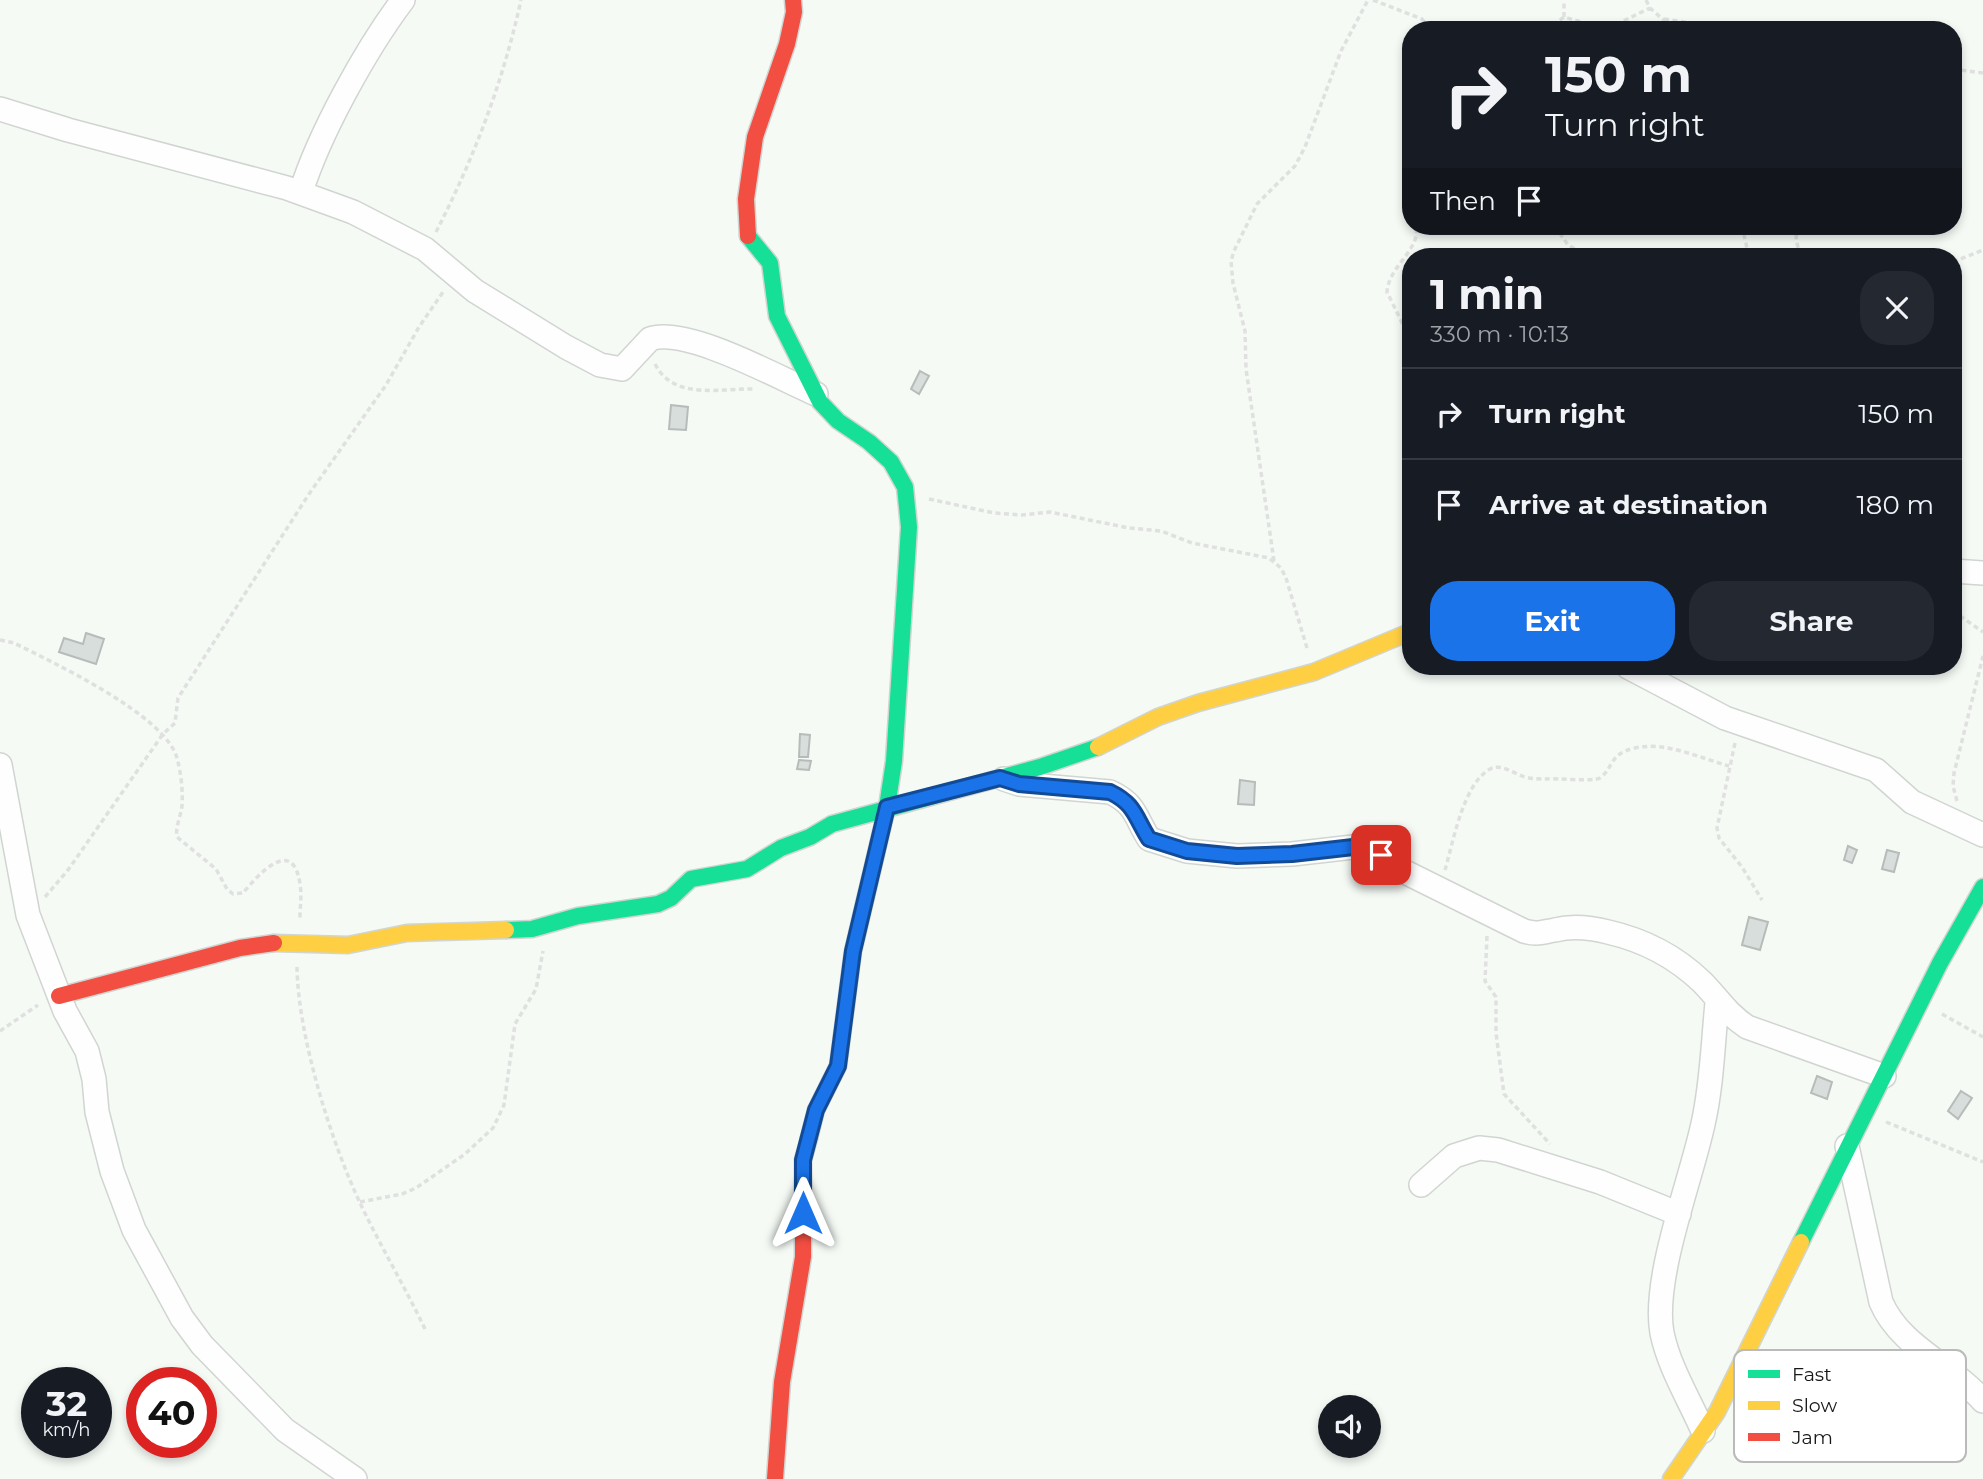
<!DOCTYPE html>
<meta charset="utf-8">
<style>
:root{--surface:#171b24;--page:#242831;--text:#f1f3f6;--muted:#9ea1a6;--line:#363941;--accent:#1a73e8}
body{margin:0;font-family:Montserrat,sans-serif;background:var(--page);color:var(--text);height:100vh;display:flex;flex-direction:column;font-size:26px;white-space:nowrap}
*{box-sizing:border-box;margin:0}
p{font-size:23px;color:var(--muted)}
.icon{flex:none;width:38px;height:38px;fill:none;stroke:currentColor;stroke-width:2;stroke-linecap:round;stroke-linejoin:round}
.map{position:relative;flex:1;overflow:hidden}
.drawer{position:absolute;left:1402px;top:248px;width:560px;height:427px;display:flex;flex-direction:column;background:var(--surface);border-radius:28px;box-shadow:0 4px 10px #0003}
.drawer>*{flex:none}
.banner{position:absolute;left:1402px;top:21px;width:560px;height:214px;border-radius:28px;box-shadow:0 4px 10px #0003;background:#171b24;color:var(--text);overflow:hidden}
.controls{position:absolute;left:1318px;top:1395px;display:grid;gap:14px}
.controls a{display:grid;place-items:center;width:63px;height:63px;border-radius:50%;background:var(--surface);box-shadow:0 4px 10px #0003;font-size:35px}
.speed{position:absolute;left:21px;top:1367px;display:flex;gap:14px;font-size:35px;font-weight:700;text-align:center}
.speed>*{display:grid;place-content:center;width:91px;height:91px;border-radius:50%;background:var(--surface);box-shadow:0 4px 10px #0003;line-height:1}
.speed small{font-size:18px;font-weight:400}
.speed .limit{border:10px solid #d22;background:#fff;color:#111}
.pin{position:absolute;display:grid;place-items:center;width:60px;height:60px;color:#fff;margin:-30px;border-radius:14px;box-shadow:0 4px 10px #0006}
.me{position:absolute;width:77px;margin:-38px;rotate:0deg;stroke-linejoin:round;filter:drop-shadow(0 0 5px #0008)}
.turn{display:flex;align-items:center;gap:24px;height:147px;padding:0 28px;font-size:32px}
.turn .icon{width:91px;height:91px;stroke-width:2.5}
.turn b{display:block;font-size:49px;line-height:60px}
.then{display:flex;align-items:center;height:66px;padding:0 28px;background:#0003;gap:14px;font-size:26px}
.round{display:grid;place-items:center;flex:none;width:74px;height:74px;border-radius:28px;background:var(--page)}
.summary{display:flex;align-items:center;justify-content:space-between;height:119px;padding:0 28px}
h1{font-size:42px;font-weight:700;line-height:52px}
.action{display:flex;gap:14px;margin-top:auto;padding:14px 28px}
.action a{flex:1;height:80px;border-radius:28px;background:var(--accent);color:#fff;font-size:28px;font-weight:700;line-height:80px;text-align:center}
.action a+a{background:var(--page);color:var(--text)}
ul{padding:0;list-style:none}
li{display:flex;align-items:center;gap:21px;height:91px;padding:0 28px;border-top:2px solid var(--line)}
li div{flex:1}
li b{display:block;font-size:26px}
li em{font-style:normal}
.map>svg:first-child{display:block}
</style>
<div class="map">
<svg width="1983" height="1479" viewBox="0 0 1983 1479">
<rect width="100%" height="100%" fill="#f5faf5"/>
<path fill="#d8dedb" stroke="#b7bcba" stroke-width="2" d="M 920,371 L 929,376 L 919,394 L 911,389 Z
M 671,405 L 688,407 L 686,430 L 669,429 Z
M 86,633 L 104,639 L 96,664 L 59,652 L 64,638 L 83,644 Z
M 800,734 L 810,735 L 808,757 L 799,757 Z
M 799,760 L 811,761 L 809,770 L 797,769 Z
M 1240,780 L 1255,782 L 1254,805 L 1238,804 Z
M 1848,846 L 1857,850 L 1852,863 L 1844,860 Z
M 1887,850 L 1899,853 L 1894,872 L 1882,869 Z
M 1749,917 L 1768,922 L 1760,950 L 1742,945 Z
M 1817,1076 L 1832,1082 L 1827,1099 L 1811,1093 Z
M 1961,1091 L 1972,1098 L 1958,1119 L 1948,1111 Z"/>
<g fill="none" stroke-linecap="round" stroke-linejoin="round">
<g stroke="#d1d5d1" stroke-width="26">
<path id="street" d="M 0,109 L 68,130 L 287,188 L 353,212 L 425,249 L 475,291 L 566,347 L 600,365 L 622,369 L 650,339 C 686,326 779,378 816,394
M 301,192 C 319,134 366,49 403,0
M 1953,571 L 1983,573
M 1628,667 L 1725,718 L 1876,770 L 1912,802 L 1983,835
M 0,765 L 28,915 L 65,1011 L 87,1051 L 94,1079 L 97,1112 L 112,1171 L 134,1230 L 182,1318 L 202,1345 L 285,1430 L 355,1479
M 1004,779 L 1019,784 L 1110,792 C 1136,804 1135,817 1149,839 L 1187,851 L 1237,856 L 1292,854 L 1362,846 L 1399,869 L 1524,931 C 1537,935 1542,932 1555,930 C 1571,926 1592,928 1608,932 C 1643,940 1676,957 1702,982 C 1718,998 1726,1013 1747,1027 L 1884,1076
M 1847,1146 L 1881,1302 C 1900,1347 1952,1365 1983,1401
M 1421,1185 L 1454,1156 L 1479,1148 L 1498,1150 L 1600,1182 L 1679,1214
M 1703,1431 C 1689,1399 1669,1367 1662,1333 C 1652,1279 1691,1180 1703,1124 C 1712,1085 1713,1042 1717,1003"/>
</g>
<g stroke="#d1d5d1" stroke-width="19">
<path id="fast" d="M 748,236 L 770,263 L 777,316 L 820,402 L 838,421 L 869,442 L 891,462 L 905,487 L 909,527 L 894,761 L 887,807 L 853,951 L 838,1066 L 816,1110 L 809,1138
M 506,930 L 532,929 L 578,916 L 658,904 L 671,898 L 691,879 L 747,869 L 781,848 L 810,837 L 832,824 L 1040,767 L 1098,747
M 1801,1242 L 1940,963 L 1983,887"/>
</g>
<g stroke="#d1d5d1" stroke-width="19">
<path id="slow" d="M 1098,747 L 1158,717 L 1198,703 L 1314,672 L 1410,632
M 274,943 L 348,945 L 407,933 L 506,930
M 1671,1479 L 1717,1412 L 1801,1242"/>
</g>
<g stroke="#d1d5d1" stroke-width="19">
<path id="jam" d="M 748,236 L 746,199 L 755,137 L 787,44 L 794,12 L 793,0
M 59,996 L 240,948 L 274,943
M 775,1479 L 782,1382 L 803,1257 L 803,1160 L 809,1138"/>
</g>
<path stroke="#dfe0df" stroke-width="3.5" stroke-dasharray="5 3.5" stroke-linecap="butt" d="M 1373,0 L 1422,19 L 1431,30
M 1646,0 L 1650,8 L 1675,30
M 1564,17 L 1564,0
M 1664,19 L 1740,30
M 1546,30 L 1564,17 L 1602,28 L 1615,25 L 1650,8
M 1953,69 L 1983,73
M 1555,226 L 1568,245 L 1588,257
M 1742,226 L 1749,257
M 1797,226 L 1796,240 L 1801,257
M 436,232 C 474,158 503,82 521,0
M 1953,262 L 1983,250
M 1410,339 L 1387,292 C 1389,265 1421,250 1416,226
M 655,364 C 674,401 720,388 755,389
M 929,499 L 994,513 L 1022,515 L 1050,512 L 1129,528 L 1161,531 L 1192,543 L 1269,558 L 1281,568 L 1286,578 L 1307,648
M 1274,561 L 1246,369 L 1245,331 L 1233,283 L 1231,261 L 1234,251 L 1257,204 L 1295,166 L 1305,147 L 1341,51 L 1368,0
M 1953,611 L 1983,632
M 0,640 L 14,643 C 54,663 165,715 177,758 C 181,773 183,790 182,806 C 181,816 175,827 177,837 L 216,869 L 227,889 L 233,894 L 243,893 C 258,875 293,835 300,884 C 302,895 300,906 300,918
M 1735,743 L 1717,828 L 1719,838 L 1742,867 L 1762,900
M 1957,801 L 1953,786 L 1954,773 L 1983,656
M 1445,870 C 1453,843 1463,784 1490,769 C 1502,763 1514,774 1525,777 C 1532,779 1539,779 1546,779 C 1557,778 1593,782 1600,778 C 1614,768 1608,754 1635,748 C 1665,741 1700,758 1729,766
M 45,897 L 68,870 L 163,734 L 175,723 L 178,698 L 309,494 L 386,385 L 419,327 L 443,292
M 1487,936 L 1485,981 L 1496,997 L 1496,1033 L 1504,1094 L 1550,1144
M 297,967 C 298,1036 331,1142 361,1205 C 381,1247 405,1287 425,1329
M 1942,1014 L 1983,1037
M 0,1031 L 38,1005
M 1886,1122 L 1983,1162
M 360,1202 L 402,1194 L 416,1188 L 465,1154 L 493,1128 L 504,1105 L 515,1024 L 536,989 L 543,951"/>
<use href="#street" stroke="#fefefe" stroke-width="23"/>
<use href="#fast" stroke="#16e098" stroke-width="16"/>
<use href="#slow" stroke="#ffcf43" stroke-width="16"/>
<use href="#jam" stroke="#f24e42" stroke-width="16"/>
</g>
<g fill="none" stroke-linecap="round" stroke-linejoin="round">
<g stroke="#114b97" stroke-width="18">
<path id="route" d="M 803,1213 L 803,1160 L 816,1110 L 838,1066 L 853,951 L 887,807 L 1000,778 L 1019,784 L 1110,792 C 1135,804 1135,817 1149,839 L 1187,851 L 1237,856 L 1292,854 L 1362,846 L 1381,855"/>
</g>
<use href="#route" stroke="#1a73e8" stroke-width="12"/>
</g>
<rect x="1734" y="1350" width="232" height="112" rx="10" fill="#fff" stroke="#b9bab9" stroke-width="2"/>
<rect x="1748" y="1370" width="32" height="8" fill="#16e098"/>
<rect x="1748" y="1401" width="32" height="9" fill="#ffcf43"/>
<rect x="1748" y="1433" width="32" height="8" fill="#f24e42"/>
<g font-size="19" fill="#161916">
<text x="1792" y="1381">Fast</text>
<text x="1792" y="1412">Slow</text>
<text x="1792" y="1444">Jam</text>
</g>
</svg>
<div class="controls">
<a><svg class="icon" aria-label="sound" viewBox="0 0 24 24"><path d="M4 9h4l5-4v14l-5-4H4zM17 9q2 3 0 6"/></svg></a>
</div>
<div class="speed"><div>32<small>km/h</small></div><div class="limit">40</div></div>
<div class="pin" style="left:1381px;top:855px;background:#d93025"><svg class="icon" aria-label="arrive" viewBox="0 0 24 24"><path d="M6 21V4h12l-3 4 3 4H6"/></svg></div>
<svg class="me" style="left:803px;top:1213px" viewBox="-20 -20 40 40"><path d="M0-17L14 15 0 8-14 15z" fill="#1a73e8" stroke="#fff" stroke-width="4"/></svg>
<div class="banner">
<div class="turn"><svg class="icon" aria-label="right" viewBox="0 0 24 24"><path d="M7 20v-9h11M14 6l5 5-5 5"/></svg><div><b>150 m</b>Turn right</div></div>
<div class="then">Then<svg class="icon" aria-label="arrive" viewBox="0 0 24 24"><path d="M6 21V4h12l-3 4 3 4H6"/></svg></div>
</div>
<section class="drawer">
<div class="summary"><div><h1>1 min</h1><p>330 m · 10:13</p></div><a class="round"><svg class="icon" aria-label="close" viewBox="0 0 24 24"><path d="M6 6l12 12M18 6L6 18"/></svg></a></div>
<ul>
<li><svg class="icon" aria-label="right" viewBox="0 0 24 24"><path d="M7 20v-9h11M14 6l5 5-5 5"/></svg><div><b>Turn right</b></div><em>150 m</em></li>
<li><svg class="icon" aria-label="arrive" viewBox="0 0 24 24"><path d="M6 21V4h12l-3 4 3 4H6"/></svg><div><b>Arrive at destination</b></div><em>180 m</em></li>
</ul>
<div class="action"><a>Exit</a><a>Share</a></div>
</section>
</div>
